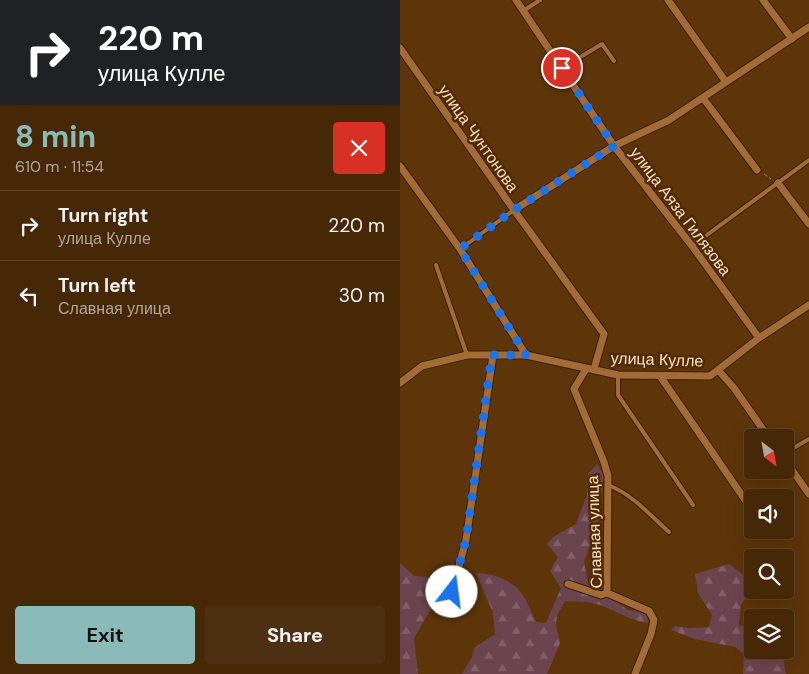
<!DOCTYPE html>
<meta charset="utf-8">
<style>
:root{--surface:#462807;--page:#4d3011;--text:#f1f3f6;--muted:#b0a69b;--line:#5e4428;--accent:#8bbbb9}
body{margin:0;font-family:"DM Sans",sans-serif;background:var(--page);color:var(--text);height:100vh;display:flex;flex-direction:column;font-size:19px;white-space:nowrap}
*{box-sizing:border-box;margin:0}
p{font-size:16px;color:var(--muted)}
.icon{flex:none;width:28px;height:28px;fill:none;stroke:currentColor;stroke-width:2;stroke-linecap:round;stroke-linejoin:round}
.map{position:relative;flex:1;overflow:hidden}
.drawer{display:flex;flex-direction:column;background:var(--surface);width:400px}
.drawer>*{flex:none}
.hud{background:#202124;color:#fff;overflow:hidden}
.needle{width:32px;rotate:149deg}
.tools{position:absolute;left:344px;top:429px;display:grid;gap:10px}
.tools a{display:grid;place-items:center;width:50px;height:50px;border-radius:5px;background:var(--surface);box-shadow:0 5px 20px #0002,0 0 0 1px var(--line);font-size:25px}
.pin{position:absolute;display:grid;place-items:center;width:42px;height:42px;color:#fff;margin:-21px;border:2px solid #fff;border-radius:50%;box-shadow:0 1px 5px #0007}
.me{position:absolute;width:55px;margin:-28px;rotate:15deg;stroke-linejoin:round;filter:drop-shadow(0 0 4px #0008)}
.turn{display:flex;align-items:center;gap:18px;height:105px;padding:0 15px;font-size:22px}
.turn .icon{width:65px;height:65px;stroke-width:2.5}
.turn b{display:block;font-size:35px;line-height:42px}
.round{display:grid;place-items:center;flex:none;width:52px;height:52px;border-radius:5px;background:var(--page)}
.overview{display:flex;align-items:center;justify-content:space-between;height:85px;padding:0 15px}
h1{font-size:30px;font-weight:700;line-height:38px;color:var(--accent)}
.button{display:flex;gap:10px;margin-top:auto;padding:10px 15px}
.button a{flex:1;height:58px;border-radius:5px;background:var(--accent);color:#111;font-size:20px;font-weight:700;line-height:58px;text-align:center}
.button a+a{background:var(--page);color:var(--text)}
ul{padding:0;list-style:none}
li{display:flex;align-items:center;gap:15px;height:70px;padding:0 15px;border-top:1px solid var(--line)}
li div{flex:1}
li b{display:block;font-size:19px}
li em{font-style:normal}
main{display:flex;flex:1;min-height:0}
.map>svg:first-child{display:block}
</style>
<main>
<section class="drawer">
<div class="hud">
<div class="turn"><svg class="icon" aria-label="right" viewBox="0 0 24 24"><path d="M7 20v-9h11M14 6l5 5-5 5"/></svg><div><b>220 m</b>улица Кулле</div></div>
</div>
<div class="overview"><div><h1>8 min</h1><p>610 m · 11:54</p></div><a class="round" style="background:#d93025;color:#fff"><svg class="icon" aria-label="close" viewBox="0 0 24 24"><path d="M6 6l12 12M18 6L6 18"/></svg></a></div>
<ul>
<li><svg class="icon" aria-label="right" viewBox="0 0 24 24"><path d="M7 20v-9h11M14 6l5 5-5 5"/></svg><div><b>Turn right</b><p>улица Кулле</p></div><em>220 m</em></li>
<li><svg class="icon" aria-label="left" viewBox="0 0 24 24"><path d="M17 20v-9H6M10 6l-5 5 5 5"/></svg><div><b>Turn left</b><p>Славная улица</p></div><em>30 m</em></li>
</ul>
<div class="button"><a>Exit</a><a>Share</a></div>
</section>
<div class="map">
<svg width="409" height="674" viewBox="0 0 409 674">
<defs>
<pattern id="forest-firs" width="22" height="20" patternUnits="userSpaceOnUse" patternTransform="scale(1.25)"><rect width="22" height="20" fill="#6c444f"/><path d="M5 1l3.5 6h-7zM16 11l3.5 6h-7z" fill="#825f67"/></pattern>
</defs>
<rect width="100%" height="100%" fill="#5e3509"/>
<path fill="url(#forest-firs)" d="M 197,464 L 204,476 L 199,518 L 184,562 L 188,582 L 228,610 L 247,613 L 248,623 C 228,621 212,607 192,603 C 184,601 174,602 165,601 L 157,615 L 156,625 L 160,643 L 147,674 L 62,674 L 72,657 L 74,648 L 95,634 L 93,613 L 76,573 C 94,573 115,581 124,597 C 129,605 132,614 136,622 L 146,623 L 161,588 L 150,571 L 158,557 L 147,544 L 153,537 L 176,524 L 187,495 L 188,474 Z
M 0,563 L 14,576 L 28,577 L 41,584 L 35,602 L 14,638 L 18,674 L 0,674 Z
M 329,564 L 349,579 L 346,597 L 341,605 L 339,625 L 352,630 L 352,650 L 378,650 L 383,658 L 386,674 L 343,674 L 344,654 L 335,647 L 295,639 L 271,630 L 275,626 L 289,628 L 309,627 L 312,615 L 298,593 L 295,574 Z"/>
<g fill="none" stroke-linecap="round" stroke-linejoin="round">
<g stroke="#3c1f02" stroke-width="6">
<path id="service" d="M 123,11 L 140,0
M 162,68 L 202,44 L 214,61
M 292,246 L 409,160
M 60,249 L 114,210
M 36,265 L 67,355
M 218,375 L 218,395 L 293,505
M 385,453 L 409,439
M 208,485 C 232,494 251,516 269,532"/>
</g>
<g stroke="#3c1f02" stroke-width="9">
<path id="minor" d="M 116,0 L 214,146 L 292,246 L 359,338
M 268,0 L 326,82
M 363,0 L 392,39
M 0,48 L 114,210 L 204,334 L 194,369
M 303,98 L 357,170
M 0,166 L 60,249 L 126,355
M 378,183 L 409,224
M 114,210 L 214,146 L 269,120 L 409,27
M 186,369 L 174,389 L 204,462 L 208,476 L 207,593 L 249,611 L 254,620 L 251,634 L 235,674
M 318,370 L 334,388 L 369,438
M 260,376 L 352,510
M 0,383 L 22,366 L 67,355 L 126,355 L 218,375 L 310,376 L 359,338 L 409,305
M 385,460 L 409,494
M 168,584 L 201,595 L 207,593
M 52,592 L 66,540 L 93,355"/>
</g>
<path stroke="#a8835f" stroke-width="1" stroke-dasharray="4 2.5" stroke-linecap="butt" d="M 364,174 L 371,179"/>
<use href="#service" stroke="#a36b36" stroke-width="4"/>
<use href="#minor" stroke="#a36b36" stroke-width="7"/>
</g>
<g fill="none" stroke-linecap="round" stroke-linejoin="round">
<path stroke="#1a73e8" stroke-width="9" stroke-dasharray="0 16.2" d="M 52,592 L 66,540 L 92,355 L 126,355 L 60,249 L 114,210 L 214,146 L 162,68"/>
</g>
<g text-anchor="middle" stroke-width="5" stroke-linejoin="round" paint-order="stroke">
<g font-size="16" fill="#fedec4" stroke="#522b00">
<text transform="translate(79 138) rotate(55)" y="6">улица Чунтонова</text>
<text transform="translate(281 211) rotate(53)" y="6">улица Аяза Гилязова</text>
<text transform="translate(257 359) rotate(2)" y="6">улица Кулле</text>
<text transform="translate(194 532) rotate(-92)" y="6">Славная улица</text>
</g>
</g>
</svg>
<div class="tools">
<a><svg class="needle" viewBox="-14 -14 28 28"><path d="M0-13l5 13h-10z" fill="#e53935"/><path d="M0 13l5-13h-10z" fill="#b0a69b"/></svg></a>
<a><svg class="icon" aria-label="sound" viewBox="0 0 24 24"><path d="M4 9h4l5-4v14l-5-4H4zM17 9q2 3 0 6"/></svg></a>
<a><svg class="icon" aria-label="search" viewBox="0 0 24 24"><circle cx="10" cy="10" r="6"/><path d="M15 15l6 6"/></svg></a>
<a><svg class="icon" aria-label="layers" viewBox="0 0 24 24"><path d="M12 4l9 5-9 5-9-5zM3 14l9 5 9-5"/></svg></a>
</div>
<div class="pin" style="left:162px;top:68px;background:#d93025"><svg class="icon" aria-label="arrive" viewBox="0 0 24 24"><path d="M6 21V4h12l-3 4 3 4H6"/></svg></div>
<svg class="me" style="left:52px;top:592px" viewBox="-20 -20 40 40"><circle r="19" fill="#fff"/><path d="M0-13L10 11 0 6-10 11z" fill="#1a73e8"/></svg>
</div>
</main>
